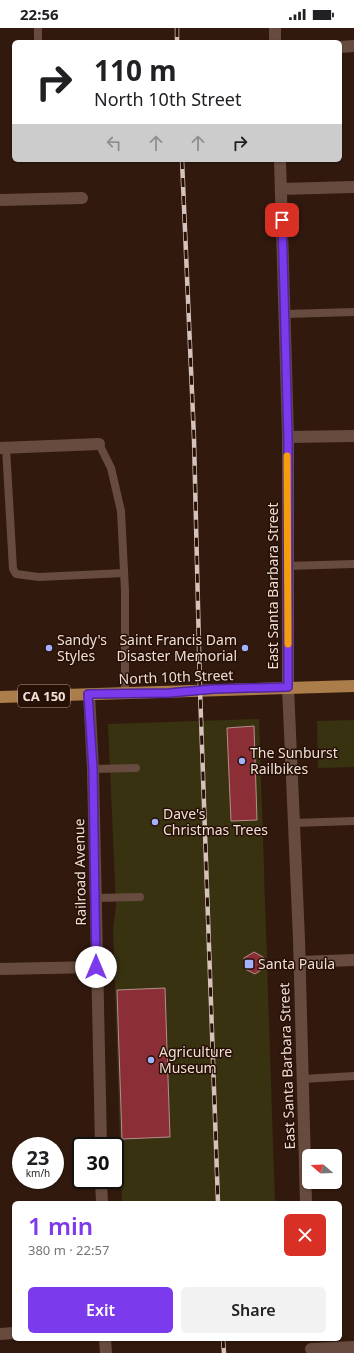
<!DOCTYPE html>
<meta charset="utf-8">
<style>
:root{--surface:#fff;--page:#f2f2f2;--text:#202124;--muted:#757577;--accent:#7c3aed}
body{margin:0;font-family:"Noto Sans",sans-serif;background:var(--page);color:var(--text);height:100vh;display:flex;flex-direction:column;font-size:15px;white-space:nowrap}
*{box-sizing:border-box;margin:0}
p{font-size:13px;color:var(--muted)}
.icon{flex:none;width:22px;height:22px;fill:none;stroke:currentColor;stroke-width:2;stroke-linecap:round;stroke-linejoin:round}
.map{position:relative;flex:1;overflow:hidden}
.side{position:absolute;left:12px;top:1173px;width:330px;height:140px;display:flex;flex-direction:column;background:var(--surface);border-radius:6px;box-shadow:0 1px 3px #0004}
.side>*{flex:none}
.hud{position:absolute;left:12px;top:12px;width:330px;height:122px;border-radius:6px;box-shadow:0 1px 3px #0004;background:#fff;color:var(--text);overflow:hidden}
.needle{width:26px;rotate:289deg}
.tools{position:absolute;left:302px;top:1121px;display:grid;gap:8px}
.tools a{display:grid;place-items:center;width:40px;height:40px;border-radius:6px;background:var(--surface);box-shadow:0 1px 3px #0004;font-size:20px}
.speed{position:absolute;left:12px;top:1109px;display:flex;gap:8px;font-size:20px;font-weight:700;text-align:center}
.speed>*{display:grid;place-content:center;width:52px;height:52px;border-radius:50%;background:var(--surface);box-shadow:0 1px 3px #0004;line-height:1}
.speed small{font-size:10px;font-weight:400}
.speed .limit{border:2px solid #111;border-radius:6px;background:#fff;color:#111}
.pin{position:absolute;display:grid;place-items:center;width:34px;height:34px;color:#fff;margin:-17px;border-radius:8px;box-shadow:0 2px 6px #0006}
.me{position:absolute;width:44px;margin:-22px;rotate:0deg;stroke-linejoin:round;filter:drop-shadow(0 0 3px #0008)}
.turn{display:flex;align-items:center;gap:14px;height:84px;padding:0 16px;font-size:18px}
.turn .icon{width:52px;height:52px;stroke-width:2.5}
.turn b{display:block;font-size:28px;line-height:34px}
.lanes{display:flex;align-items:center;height:38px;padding:0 16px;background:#0003;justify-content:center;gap:20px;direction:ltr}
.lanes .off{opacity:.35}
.round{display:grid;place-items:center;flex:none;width:42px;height:42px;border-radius:6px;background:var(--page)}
.overview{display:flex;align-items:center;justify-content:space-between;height:68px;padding:0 16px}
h1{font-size:24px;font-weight:600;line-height:30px;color:var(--accent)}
.button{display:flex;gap:8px;margin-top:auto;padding:8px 16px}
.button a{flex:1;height:46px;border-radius:6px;background:var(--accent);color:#fff;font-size:16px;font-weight:600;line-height:46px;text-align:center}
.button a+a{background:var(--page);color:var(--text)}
.status{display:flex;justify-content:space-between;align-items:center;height:28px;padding:0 20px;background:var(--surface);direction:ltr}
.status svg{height:11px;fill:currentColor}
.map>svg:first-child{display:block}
</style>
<div class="status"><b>22:56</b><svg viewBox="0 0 49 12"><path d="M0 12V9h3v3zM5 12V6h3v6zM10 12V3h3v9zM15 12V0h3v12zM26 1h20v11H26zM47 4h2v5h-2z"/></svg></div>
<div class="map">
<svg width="354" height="1325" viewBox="0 0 354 1325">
<rect width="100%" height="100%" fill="#31190e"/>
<path fill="#383211" d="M 259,691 L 275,1175 L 122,1175 L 113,901 L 116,878 L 108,696 Z
M 354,692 L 354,739 L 318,740 L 317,693 Z"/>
<path fill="#8c2e35" stroke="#b38f8f" d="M 254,698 L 257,792 L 231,793 L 227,700 Z
M 254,924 L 263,929 L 264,940 L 255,946 L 245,941 L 244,930 Z
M 165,960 L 170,1109 L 122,1111 L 117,962 Z"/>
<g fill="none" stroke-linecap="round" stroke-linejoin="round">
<path stroke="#674b3f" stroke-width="8" d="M 38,0 L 38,14
M 285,286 L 354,284
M 99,416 L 111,440 L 121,483 L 125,563 L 125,666
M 6,420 L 13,541 L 16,546 L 39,549 L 124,545
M 287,538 L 354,536
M 93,741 L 136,740
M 293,795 L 354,793
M 96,870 L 140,869
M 303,1051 L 354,1048"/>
<path stroke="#674b3f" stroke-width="12" d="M 275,0 L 275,14
M 340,19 L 354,18
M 280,132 L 288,409 L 288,659 L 299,911 L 306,1175
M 281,161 L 354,159
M 0,172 L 82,170
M 288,409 L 354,408
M 0,420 L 99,416
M 89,666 L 93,741 L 101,1118
M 299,934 L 354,932
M 0,941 L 96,939
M 101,1152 L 102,1175
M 0,1306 L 14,1305
M 105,1311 L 106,1325
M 311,1321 L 354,1319"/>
<path stroke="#ab7d4a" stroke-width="12" d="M 0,669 L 354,658"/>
<g stroke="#d5c3bb" stroke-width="4.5">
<path id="rail" d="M 177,0 L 177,14
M 182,132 L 194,411 L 200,662 L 218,1175
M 223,1311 L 224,1325"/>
</g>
<use href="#rail" stroke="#271005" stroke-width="3" stroke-dasharray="9" stroke-linecap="butt"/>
</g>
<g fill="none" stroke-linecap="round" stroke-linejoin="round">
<g stroke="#51269a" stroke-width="10">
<path id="route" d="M 96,939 L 93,741 L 88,666 L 169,665 L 214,661 L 288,659 L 288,410 L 282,192"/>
</g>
<use href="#route" stroke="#7c3aed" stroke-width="7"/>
<path stroke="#f59e0b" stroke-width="7" d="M 287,428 L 288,616"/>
</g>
<g fill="#a3b2fd" stroke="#271005" stroke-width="1.5">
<circle cx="49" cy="620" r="4"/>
<circle cx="245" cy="620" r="4"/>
<circle cx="242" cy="733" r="4"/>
<circle cx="155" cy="794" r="4"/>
<rect x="244" y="931" width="10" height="10" rx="2"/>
<circle cx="151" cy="1032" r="4"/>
</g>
<g text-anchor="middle" stroke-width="3" stroke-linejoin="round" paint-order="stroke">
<rect fill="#271005" stroke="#b4a199" stroke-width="1" x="18" y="657" width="52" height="22" rx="3"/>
<g font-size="13" font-weight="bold" fill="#f0dfd8">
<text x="44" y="673">CA 150</text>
</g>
<g font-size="14" fill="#f0dfd8" stroke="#271005">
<text transform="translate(273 558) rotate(-90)" y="5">East Santa Barbara Street</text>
<text transform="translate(176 649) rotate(-2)" y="5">North 10th Street</text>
<text transform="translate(80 844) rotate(-91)" y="5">Railroad Avenue</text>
<text transform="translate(287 1038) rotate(-92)" y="5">East Santa Barbara Street</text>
</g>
<g font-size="14" fill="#f0dfd8" stroke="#271005" text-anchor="start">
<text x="57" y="617">Sandy's<tspan x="57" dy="16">Styles</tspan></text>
<text x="237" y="617" text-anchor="end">Saint Francis Dam<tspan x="237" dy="16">Disaster Memorial</tspan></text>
<text x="250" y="730">The Sunburst<tspan x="250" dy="16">Railbikes</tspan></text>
<text x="163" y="791">Dave's<tspan x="163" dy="16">Christmas Trees</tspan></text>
<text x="258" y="941">Santa Paula</text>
<text x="159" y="1029">Agriculture<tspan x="159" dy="16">Museum</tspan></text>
</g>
</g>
</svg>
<div class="tools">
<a><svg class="needle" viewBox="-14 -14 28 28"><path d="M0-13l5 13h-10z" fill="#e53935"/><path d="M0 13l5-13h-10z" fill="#757577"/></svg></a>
</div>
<div class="speed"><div>23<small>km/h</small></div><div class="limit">30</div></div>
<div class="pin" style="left:282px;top:192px;background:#d93025"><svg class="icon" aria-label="arrive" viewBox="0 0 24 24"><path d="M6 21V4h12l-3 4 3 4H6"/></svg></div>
<svg class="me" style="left:96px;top:939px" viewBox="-20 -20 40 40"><circle r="19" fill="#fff"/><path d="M0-13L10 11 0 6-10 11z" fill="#7c3aed"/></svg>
<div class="hud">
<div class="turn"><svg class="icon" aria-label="right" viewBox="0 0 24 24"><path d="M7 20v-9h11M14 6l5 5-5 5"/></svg><div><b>110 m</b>North 10th Street</div></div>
<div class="lanes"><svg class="icon off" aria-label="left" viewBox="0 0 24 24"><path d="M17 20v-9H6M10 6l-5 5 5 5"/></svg><svg class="icon off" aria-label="ahead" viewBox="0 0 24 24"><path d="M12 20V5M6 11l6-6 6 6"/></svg><svg class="icon off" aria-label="ahead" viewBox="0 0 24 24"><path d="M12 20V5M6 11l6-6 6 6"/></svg><svg class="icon" aria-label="right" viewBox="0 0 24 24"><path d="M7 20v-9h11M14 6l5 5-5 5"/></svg></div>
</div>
<section class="side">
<div class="overview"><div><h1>1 min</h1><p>380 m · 22:57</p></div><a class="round" style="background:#d93025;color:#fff"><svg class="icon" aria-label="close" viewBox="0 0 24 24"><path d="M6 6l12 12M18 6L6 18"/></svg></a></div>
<div class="button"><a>Exit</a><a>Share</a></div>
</section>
</div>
